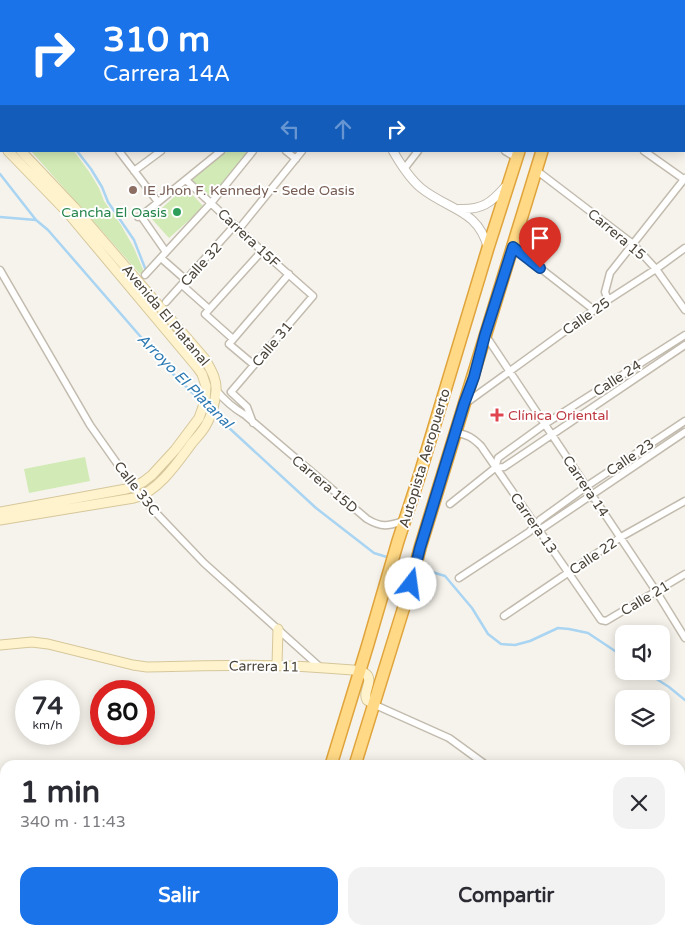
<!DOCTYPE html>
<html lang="es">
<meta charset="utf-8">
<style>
:root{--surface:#fff;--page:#f2f2f3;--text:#2b2b33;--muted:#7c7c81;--accent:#1a73e8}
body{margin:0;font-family:"Varela Round",sans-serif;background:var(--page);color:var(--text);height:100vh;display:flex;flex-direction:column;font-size:19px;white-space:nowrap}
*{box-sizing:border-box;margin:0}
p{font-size:16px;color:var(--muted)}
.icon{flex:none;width:28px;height:28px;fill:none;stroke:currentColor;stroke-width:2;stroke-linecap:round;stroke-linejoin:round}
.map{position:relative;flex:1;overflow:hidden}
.details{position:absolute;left:0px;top:760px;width:685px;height:175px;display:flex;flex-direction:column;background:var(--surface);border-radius:15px 15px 0 0;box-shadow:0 2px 12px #0003}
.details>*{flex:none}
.top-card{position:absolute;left:0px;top:0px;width:685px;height:152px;box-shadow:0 2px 12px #0003;background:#1a73e8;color:#fff;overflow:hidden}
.buttons{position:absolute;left:615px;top:625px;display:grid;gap:10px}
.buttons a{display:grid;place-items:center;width:55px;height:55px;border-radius:10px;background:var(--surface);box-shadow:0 2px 12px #0003;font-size:25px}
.speed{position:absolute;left:15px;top:680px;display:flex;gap:10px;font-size:25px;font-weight:700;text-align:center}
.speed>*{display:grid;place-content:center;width:65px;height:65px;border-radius:50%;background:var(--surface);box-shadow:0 2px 12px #0003;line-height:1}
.speed small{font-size:12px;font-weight:400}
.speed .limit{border:8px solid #d22;background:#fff;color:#111}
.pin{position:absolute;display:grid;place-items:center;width:42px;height:42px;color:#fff;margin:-51px -21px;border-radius:50% 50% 50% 0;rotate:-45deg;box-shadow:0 0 5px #0007}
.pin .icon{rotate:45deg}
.me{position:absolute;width:55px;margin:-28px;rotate:15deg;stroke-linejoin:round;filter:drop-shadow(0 0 4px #0008)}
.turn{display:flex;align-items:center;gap:18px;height:105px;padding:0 20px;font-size:22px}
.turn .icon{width:65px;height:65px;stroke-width:2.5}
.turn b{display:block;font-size:35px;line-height:42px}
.lanes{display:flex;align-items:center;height:48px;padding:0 20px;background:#0003;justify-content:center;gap:25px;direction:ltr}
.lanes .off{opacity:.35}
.round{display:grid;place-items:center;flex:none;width:52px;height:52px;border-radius:15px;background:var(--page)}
.summary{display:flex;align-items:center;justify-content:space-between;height:85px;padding:0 20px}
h1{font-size:30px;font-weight:700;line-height:38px}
.button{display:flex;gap:10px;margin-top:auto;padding:10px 20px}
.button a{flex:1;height:58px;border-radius:15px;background:var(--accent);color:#fff;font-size:20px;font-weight:700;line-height:58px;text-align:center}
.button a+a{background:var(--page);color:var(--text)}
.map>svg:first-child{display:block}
</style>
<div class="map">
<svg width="685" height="935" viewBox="0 0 685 935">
<rect width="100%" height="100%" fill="#f6f3ec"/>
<path fill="#d2eab5" d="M 294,0 L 426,0 L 425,1 L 293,1 Z
M 31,151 L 74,151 L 90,173 L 99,188 L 104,201 L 121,225 L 134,248 L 144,272 L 140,274 Z
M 226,151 L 250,151 L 210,197 L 191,180 Z
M 185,187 L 204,207 L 169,238 L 151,218 Z
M 85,457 L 90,481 L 29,493 L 24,469 Z"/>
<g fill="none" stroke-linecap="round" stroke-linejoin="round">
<path stroke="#a9d4f2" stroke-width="2.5" d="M 77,151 L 91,169 L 102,187 L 108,202 L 134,240 L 147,273
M 0,174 L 36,220 L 48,230 L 173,374 L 203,403
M 0,217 L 36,220
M 214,414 L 316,508 L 374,553 L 390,558
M 395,560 L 412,565
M 419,568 L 445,576 L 472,608 L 488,634 L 501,644 L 515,645 L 530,641 L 558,628 L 569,629 L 588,633 L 624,657
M 644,671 L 669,687 L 685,700"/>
<g stroke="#c2bbae" stroke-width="9">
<path id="minor" d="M 181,1 L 182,0
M 635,1 L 636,0
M 684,45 L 685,43
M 684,79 L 685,80
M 119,151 L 158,202
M 286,151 L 296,159
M 505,151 L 517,158
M 644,151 L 685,180
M 404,169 L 418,151
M 536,170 L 633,244 L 656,269 L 685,310
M 134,171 L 161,151
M 186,180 L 262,251 L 313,296 L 231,392 L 247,407 L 253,423
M 141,216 L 166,252
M 138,217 L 141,216 L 221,151
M 239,229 L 302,151
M 513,247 L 594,310
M 161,258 L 186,280
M 0,270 L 90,425 L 140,496 L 204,563 L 321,668
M 145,275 L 211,203 L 253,151
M 182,285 L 209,309
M 608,300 L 605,292 L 610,273 L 685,178
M 166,302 L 235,225
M 486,336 L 656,591 L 685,638
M 233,339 L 205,314 L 262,251
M 254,365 L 229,344 L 289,274
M 216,390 C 225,401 233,408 245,415 L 367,519 C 382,528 388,526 404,521
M 466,403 L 608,300 L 656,269 L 685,248
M 456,433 C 467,434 473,438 481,446 L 601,620 L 606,621 L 685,574
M 495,468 L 498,458 L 545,424 L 685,335
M 495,468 L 504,467 L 685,345
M 450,504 L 495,468
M 536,531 L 544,527 L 685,432
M 459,578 L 529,532 L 540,520 L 587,486 L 685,421
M 504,616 L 621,537 L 685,501
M 373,704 L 449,738 L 486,765
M 680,829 L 685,829"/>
</g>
<g stroke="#c2bbae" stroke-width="10">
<path id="tertiary" d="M 240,0 L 241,1
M 393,151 C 401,165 409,178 421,188 C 448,210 478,209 488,248
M 459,209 C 482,210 491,203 505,187"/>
</g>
<g stroke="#d6c79b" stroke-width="11">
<path id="secondary" d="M 0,121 L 1,123
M 0,141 L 1,144
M 0,512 L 126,489 L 133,487 L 143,482 L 152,475 L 175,450 L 199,418 L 205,401 L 206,386 L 202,374 L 197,367 L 68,213 L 8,151
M 0,520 L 134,498 C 158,492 178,462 192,443 C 197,437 203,431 206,425 C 212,415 215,403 216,391 C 217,379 211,370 205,359 L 74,207 L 21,151
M 0,645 L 32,642 L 48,644 L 133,665 L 147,667 C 211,666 275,663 339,669 C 347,670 360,669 366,674 C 374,681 362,692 367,700 C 368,701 372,703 373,704
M 277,665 L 278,629"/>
</g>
<g stroke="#e0a43c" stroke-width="14">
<path id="trunk" d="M 565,1 L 565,0
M 585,1 L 585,0
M 331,765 L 368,644 L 398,541 L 419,477 L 488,248 L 519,151
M 355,765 L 411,584 L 420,548 L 542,151
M 277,935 L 279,930
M 300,935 L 302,930"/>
</g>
<use href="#minor" stroke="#fff" stroke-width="6"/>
<use href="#tertiary" stroke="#fff" stroke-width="8"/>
<use href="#secondary" stroke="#fff3cd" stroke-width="9"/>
<use href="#trunk" stroke="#ffd985" stroke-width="11"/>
</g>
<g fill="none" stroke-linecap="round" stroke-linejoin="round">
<g stroke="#114b97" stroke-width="12">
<path id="route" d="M 411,584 L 420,548 L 464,404 L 474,377 L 485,335 L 513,247 L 540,268"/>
</g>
<use href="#route" stroke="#1a73e8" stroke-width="9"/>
</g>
<circle fill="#8d6e63" stroke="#fff" stroke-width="2" cx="133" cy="190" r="5"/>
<circle fill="#2e9e5b" stroke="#fff" stroke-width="2" cx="177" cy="212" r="5"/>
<path fill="#e0444e" stroke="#fff" stroke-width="2" d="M494.5 407.5h5v5h5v5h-5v5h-5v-5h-5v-5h5z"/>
<g text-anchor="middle" stroke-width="4" stroke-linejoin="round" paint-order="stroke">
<g font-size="14" fill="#785e54" stroke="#fff" text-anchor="start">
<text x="143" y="195">IE Jhon F. Kennedy - Sede Oasis</text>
</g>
<g font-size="14" fill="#27864d" stroke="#fff" text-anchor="end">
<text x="167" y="217">Cancha El Oasis</text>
</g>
<g font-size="14" fill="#4b4439" stroke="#fff">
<text transform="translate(617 234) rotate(40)" y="5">Carrera 15</text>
<text transform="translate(249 238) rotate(43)" y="5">Carrera 15F</text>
<text transform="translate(201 264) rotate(-48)" y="5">Calle 32</text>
<text transform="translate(166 315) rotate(50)" y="5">Avenida El Platanal</text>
<text transform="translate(586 316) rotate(-35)" y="5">Calle 25</text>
<text transform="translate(272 344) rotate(-50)" y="5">Calle 31</text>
<text transform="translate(617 378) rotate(-33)" y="5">Calle 24</text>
<text transform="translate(630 457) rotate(-34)" y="5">Calle 23</text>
<text transform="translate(424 458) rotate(-73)" y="5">Autopista Aeropuerto</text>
<text transform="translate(325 484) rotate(40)" y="5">Carrera 15D</text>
<text transform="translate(586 486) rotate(56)" y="5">Carrera 14</text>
<text transform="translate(137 488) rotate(52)" y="5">Calle 33C</text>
<text transform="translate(534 523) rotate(55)" y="5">Carrera 13</text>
<text transform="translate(593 556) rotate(-34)" y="5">Calle 22</text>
<text transform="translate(645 598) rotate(-31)" y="5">Calle 21</text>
<text transform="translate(264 666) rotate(1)" y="5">Carrera 11</text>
</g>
<g font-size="14" fill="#be3a42" stroke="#fff" text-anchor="start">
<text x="508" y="420">Clínica Oriental</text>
</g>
<g font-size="15" font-style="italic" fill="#2e7ab2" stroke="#fff">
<text transform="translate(185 381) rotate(45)" y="5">Arroyo El Platanal</text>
</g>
</g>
</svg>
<div class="buttons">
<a><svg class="icon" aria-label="sound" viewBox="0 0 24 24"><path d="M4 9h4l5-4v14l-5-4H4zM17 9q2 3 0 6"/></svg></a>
<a><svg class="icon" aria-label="layers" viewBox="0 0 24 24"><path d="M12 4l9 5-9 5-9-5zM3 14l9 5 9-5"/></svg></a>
</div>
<div class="speed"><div>74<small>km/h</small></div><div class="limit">80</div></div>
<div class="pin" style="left:540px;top:268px;background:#d93025"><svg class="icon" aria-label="arrive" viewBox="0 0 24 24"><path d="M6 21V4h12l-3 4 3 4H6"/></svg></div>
<svg class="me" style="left:411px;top:584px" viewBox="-20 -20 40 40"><circle r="19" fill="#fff"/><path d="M0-13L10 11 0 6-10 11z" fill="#1a73e8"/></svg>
<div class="top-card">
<div class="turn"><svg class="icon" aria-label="right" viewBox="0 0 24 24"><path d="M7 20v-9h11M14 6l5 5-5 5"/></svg><div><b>310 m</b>Carrera 14A</div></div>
<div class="lanes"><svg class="icon off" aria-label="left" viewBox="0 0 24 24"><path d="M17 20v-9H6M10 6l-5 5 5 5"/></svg><svg class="icon off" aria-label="ahead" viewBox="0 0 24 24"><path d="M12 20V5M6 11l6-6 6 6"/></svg><svg class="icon" aria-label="right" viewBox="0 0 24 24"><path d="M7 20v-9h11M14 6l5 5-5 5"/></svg></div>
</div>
<section class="details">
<div class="summary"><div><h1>1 min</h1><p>340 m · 11:43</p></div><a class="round"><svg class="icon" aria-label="close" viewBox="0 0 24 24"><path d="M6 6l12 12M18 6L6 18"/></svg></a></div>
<div class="button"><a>Salir</a><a>Compartir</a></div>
</section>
</div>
